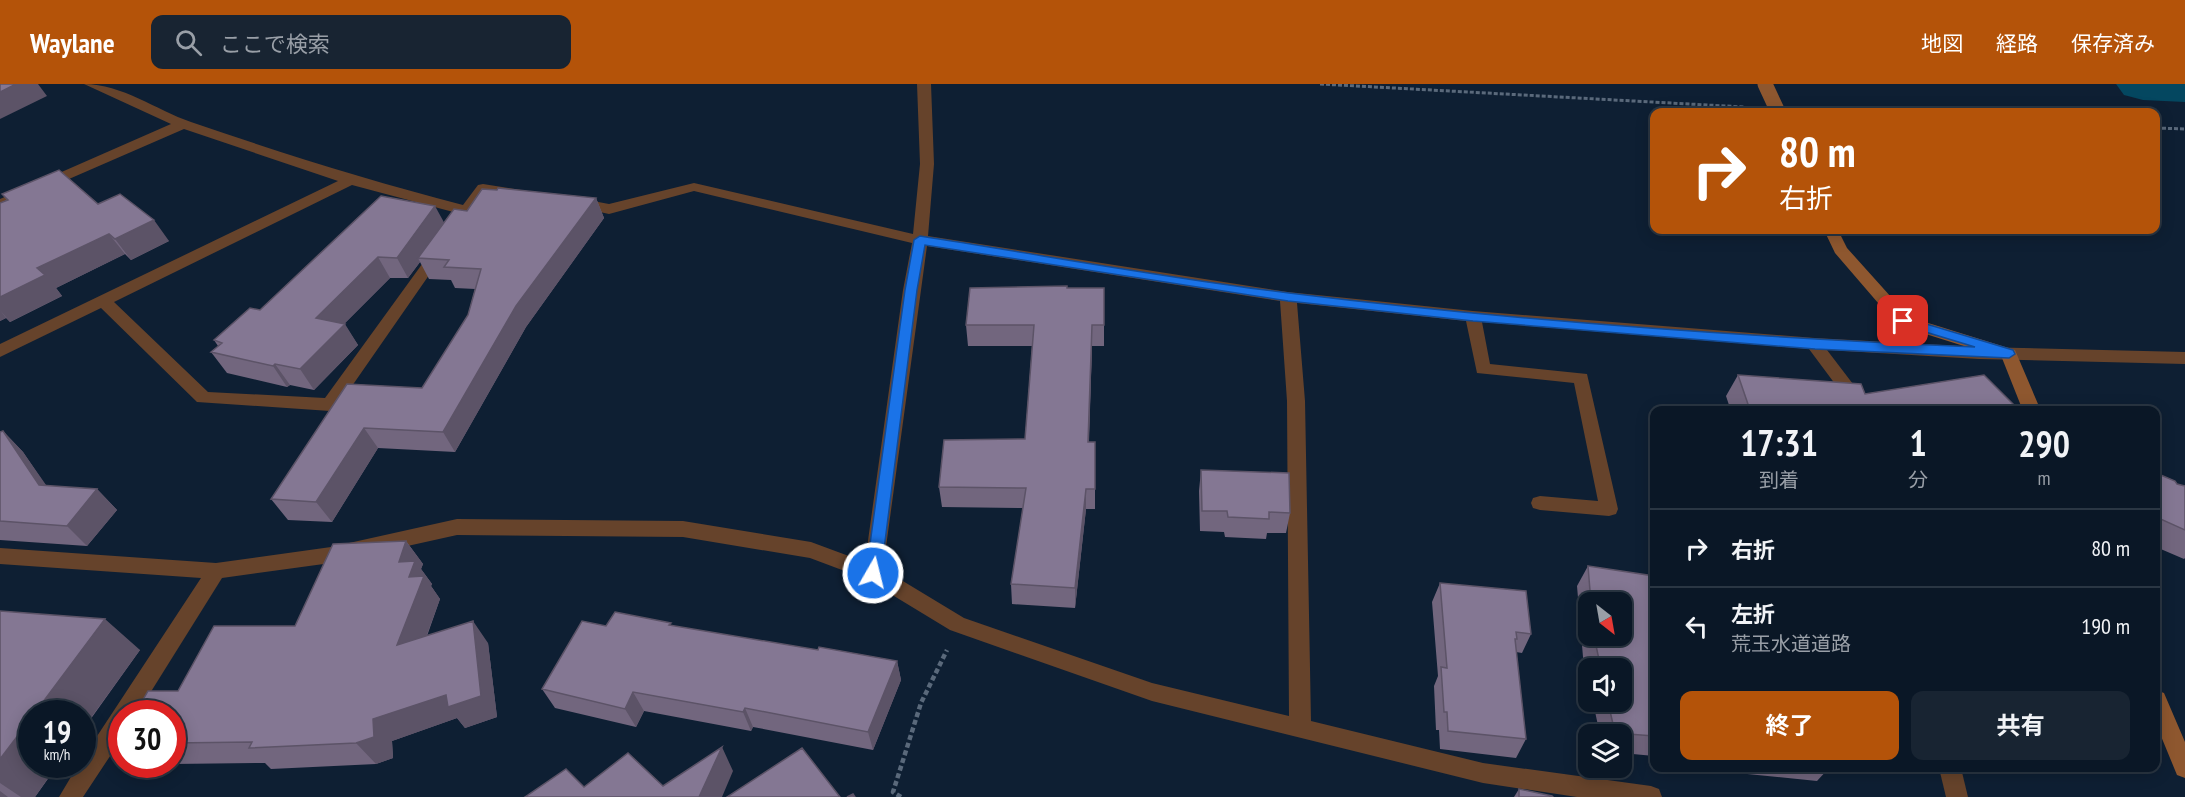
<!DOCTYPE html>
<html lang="ja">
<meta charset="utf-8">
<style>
:root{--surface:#0a1726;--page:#182432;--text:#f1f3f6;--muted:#999fa7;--line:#2a3643;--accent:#b45309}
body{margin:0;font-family:"PT Sans Narrow","Noto Sans JP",sans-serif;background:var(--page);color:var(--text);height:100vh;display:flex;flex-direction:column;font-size:22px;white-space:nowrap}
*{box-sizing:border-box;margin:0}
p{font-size:20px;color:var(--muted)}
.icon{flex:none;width:33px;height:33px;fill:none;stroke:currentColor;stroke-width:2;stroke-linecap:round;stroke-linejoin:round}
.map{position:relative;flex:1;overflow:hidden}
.panel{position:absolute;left:1650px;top:322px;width:510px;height:366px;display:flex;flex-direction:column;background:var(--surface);border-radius:12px;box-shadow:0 3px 15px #0003,0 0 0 2px var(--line)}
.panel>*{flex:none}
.banner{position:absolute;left:1650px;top:24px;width:510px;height:126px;border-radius:12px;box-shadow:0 3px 15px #0003,0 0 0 2px var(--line);background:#b45309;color:#fff;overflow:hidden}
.needle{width:39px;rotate:149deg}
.buttons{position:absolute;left:1578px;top:508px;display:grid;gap:12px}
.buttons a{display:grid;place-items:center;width:54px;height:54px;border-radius:12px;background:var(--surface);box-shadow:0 3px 15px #0003,0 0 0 2px var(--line);font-size:30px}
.speed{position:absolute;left:18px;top:616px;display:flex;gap:12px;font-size:30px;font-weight:700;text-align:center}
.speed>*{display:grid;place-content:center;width:78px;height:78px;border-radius:50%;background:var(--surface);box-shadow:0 3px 15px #0003,0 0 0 2px var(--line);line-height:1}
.speed small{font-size:15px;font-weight:400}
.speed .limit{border:9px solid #d22;background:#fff;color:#111}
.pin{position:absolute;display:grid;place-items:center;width:51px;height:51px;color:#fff;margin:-26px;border-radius:12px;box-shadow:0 3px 9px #0006}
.me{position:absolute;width:66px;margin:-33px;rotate:8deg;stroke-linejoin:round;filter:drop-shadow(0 0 4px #0008)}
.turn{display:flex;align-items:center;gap:21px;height:126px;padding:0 30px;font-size:27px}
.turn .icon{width:78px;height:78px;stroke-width:2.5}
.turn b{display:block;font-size:42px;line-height:51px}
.eta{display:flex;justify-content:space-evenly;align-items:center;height:102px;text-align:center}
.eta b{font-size:36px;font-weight:700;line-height:42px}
.action{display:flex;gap:12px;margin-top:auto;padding:12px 30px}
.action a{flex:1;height:69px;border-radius:12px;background:var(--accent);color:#fff;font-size:24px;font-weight:700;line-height:69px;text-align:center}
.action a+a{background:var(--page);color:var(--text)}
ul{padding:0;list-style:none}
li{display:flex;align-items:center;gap:18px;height:78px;padding:0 30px;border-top:2px solid var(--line)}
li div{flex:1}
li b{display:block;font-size:22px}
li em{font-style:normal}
header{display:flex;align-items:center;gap:36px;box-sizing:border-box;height:84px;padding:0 30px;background:var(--accent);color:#fff}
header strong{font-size:28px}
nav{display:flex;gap:33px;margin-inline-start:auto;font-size:21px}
.search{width:420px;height:54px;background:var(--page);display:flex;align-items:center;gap:15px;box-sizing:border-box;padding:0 21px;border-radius:12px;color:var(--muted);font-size:22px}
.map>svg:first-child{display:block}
</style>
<header>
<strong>Waylane</strong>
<div class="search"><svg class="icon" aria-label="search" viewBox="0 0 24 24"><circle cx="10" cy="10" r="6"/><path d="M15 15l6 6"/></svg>ここで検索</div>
<nav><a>地図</a><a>経路</a><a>保存済み</a></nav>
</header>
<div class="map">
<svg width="2185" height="713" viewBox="0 0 2185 713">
<rect width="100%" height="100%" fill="#0e1f33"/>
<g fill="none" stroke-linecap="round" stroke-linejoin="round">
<path fill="#044760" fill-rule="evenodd" d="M 2116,0 L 2185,0 L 2185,18 L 2143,16 L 2124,11 Z"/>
<path stroke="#5a697b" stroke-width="3" stroke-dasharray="4 2" stroke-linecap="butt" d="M 1320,0 L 1744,23
M 1805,26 L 1847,28
M 2156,44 L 2185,45"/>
<path stroke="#5a697b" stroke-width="4.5" stroke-dasharray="5 3" stroke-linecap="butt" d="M 901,713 L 893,708 L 921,619 L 947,566"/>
<path fill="#66432b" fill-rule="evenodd" d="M 1939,684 L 1961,684 L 1968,713 L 1946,713 Z"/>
<path fill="#66432b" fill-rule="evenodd" d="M 84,0 C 122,0 156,26 191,38 C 281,69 371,97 463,121 L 478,101 L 483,100 L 521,106 L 528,110 L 521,114 L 487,109 L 458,148 L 453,150 L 445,145 L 457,129 L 352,101 L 114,218 L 208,308 L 325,314 L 433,165 L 443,165 L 446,168 L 443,171 L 336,325 L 330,327 L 197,318 L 101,224 L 0,273 L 0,260 L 338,97 L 184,45 L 0,125 L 0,115 L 171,40 Z
M 917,0 L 931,0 L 934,80 L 928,152 L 1288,208 L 1473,227 L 1815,254 L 1979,263 L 2185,268 L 2185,280 L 1979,275 L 1827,266 L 1856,304 L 1853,308 L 1847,310 L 1841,308 L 1809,265 L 1482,238 L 1490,280 L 1587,290 L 1618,425 L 1616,430 L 1609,432 L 1540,426 L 1533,424 L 1531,419 L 1533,414 L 1540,412 L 1598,417 L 1574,299 L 1477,289 L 1466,237 L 1297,219 L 1305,317 L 1311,637 L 1483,679 L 1651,702 L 1659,705 L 1662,713 L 1577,713 L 1483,699 L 1152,617 L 950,546 L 866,495 L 810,474 L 683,453 L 457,451 L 331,479 L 222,494 L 137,630 L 122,630 L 122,654 L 83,713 L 59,713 L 78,681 L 82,681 L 82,675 L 201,494 L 0,480 L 0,464 L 216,479 L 331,463 L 457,435 L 683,437 L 811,458 L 865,478 L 903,206 L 912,159 L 694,107 L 609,130 L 572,122 L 570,119 L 577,114 L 609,120 L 694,99 L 913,150 L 920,80 ZM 927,162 L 1280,217 L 1287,317 L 1289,632 L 1152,599 L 964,534 L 883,485 Z"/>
<path fill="#8e572f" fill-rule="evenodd" d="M 1824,146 L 1838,146 L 1847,164 L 1909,233 L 2015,266 L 2041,327 L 2023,327 L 2002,274 L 1897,241 L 1835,169 Z
M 2156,606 L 2164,609 L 2185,658 L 2185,694 L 2177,691 L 2156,640 Z"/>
<path stroke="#8e572f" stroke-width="15" d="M 1765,0 L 1778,28"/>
</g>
<path fill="#72667e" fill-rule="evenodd" d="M 2,110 L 98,120 L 169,157 L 131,176 L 125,170 L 56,204 L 62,212 L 10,238 L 6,234 L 0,237 L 0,119 L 7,116 Z
M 596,114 L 604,134 L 526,243 L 455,368 L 378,364 L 332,438 L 288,436 L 271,415 L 347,300 L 422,304 L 468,231 L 475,205 L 455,204 L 451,196 L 429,195 L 420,178 L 408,194 L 390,194 L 344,240 L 358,261 L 314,306 L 290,301 L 287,303 L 227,289 L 211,268 L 218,262 L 214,256 L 260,226 L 467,127 Z
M 1067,204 L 1104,204 L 1104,262 L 1092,262 L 1089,358 L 1095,358 L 1095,425 L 1086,425 L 1075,524 L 1012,520 L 1011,500 L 1023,424 L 942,423 L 939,403 L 1025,355 L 1032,262 L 968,262 L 966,241 Z
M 1738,291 L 1865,310 L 2020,327 L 1731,327 L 1726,312 Z
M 3,347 L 23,368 L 46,402 L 97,405 L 117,426 L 87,462 L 0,456 L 0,348 Z
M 1201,386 L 1290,429 L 1286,449 L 1267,449 L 1266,455 L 1225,453 L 1224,448 L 1200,447 L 1199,407 Z
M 2156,389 L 2177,400 L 2185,402 L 2185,474 L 2184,475 L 2156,463 Z
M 406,457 L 423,480 L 421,485 L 432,500 L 431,502 L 440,515 L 427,552 L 488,559 L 497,633 L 465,644 L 457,634 L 392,657 L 393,674 L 376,680 L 271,685 L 265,679 L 172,680 L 172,630 L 178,607 L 295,542 Z
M 1588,482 L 1654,492 L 1654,672 L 1622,669 L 1622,651 L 1600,651 L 1593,618 L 1622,618 L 1622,585 L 1588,585 L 1588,598 L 1583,573 L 1577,502 ZM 1588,519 L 1622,519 L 1622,552 L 1588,552 Z
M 1440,499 L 1531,550 L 1522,569 L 1516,568 L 1526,655 L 1516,674 L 1440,665 L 1439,646 L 1436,646 L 1434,602 L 1438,592 L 1432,518 Z
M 0,527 L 140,566 L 35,713 L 0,713 Z
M 606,542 L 672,542 L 818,566 L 897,577 L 901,596 L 873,666 L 753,643 L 751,647 L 644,627 L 636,643 L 555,624 L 542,605 Z
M 1706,684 L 1829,684 L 1817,697 L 1707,686 Z
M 1519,705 L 1553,713 L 1514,713 Z"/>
<path fill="#5c5367" d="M 16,0 L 38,0 L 47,12 L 0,35 L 0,8 Z
M 596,114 L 604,134 L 526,243 L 455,368 L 443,348 L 516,222 Z
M 435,122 L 446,142 L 418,174 L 420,178 L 408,194 L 397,174 Z
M 154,136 L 169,157 L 131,176 L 115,155 Z
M 109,150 L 125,170 L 56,204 L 62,212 L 10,238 L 0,226 L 0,213 L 37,184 Z
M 378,173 L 390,194 L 329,255 L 316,234 Z
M 0,226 L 6,234 L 0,237 Z
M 345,240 L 358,261 L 314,306 L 300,285 Z
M 1092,241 L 1092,262 L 1088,378 L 1088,358 Z
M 275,280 L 290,301 L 287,303 L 273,282 Z
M 364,344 L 378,364 L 332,438 L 316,418 Z
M 3,347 L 23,368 L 60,421 L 39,401 Z
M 97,405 L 117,426 L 87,462 L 67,442 Z
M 1086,405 L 1086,425 L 1075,524 L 1075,504 Z
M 406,457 L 423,480 L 421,485 L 432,500 L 431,502 L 440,515 L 415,583 L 397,561 L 399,478 Z
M 105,535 L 140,566 L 82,646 L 82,630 L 34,630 Z
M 473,537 L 488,559 L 497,633 L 465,644 L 457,634 L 392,657 L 393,674 L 376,680 L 356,659 L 373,635 Z
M 897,577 L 901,596 L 873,666 L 868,648 Z
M 633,608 L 644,627 L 636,643 L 625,625 Z
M 745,624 L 753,643 L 751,647 L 743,628 Z
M 32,633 L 32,681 L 57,681 L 35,713 L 21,713 L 0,699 L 0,675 Z
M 722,663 L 733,687 L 722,713 L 699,713 Z
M 0,707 L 8,713 L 0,713 Z"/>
<path fill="#847793" stroke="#5c5367" stroke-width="1.5" d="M 0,0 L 16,0 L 0,8 Z
M 59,86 L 98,120 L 120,110 L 154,136 L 115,155 L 109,150 L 37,184 L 45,191 L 0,213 L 0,119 L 8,116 L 2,110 Z
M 498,104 L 596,114 L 516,222 L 443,348 L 364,344 L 316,418 L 271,415 L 347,300 L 422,304 L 468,231 L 481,185 L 444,183 L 449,176 L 418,174 L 454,125 L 467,127 L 482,105 L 497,106 Z
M 381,112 L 435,122 L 397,174 L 378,173 L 316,234 L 345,240 L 300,285 L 275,280 L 273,282 L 211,268 L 222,259 L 214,256 L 250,224 L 260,226 Z
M 1067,202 L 1067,204 L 1104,204 L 1104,241 L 1092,241 L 1088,358 L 1095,358 L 1095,405 L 1086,405 L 1075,504 L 1011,500 L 1026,404 L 939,403 L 944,356 L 1025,355 L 1034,241 L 966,241 L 970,204 Z
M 1738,291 L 1861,300 L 1865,310 L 1984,291 L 2020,327 L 1765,327 L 1750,326 Z
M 3,347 L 39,401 L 97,405 L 67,442 L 0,437 L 0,348 Z
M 1201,386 L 1289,389 L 1290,429 L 1269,428 L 1269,435 L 1228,433 L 1227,427 L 1202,427 Z
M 2156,389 L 2175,397 L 2177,400 L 2185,402 L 2185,446 L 2156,433 Z
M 406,457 L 399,478 L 415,477 L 409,493 L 424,492 L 397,561 L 473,537 L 481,612 L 448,623 L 446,611 L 373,635 L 374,653 L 356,659 L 249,664 L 252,658 L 172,659 L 172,630 L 135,630 L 148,607 L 178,607 L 214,542 L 295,542 L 333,460 Z
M 1588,482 L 1654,492 L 1654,652 L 1615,649 L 1608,618 L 1622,618 L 1622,585 L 1601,585 L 1594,552 L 1622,552 L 1622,519 L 1591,519 Z
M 1440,499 L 1526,507 L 1531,550 L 1516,548 L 1517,555 L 1515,555 L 1526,655 L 1448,647 L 1447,628 L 1444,628 L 1441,583 L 1447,584 Z
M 0,527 L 105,535 L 34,630 L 32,630 L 32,633 L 0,675 Z
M 615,528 L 671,539 L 669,541 L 818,566 L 819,563 L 897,577 L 868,648 L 745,624 L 743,628 L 633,608 L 625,625 L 542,605 L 582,537 L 606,542 Z
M 722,663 L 699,713 L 525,713 L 566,685 L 584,703 L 628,669 L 663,702 Z
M 802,664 L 840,713 L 727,713 Z
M 1519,705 L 1552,712 L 1553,713 L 1519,713 Z
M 853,710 L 855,713 L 847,713 Z"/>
<path fill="#1a73e8" stroke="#114b97" stroke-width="1.5" d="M 920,152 C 1043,171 1166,194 1289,209 C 1516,237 1746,253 1975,263 L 1899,240 L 1897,237 L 1899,234 L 1903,233 L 2013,266 L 2015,270 L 2009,274 L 1815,265 L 1473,237 L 1288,217 L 925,161 L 917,206 L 881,489 L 879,493 L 868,493 L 866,489 L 905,206 L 914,156 Z"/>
</svg>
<div class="buttons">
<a><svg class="needle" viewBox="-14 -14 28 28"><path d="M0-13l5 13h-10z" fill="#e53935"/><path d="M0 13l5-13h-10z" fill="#999fa7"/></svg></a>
<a><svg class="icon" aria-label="sound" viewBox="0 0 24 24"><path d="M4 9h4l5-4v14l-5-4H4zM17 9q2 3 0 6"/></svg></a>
<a><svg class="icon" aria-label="layers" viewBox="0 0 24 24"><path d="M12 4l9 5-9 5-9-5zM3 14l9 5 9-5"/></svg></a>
</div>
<div class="speed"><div>19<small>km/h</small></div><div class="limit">30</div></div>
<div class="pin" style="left:1903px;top:237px;background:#d93025"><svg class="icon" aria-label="arrive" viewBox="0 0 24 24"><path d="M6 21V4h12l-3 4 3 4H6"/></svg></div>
<svg class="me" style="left:873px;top:489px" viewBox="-20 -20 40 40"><circle r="17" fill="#1a73e8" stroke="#fff" stroke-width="3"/><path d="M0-11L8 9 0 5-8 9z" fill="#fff"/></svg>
<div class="banner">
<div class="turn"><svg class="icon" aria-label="right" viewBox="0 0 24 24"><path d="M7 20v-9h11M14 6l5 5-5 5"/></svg><div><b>80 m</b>右折</div></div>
</div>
<section class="panel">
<div class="eta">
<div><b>17:31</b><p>到着</p></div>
<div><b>1</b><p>分</p></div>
<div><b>290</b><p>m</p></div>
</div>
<ul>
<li><svg class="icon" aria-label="right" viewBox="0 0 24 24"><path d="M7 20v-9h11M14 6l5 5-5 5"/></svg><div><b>右折</b></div><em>80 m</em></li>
<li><svg class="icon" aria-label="left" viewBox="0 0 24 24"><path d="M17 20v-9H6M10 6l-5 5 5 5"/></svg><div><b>左折</b><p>荒玉水道道路</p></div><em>190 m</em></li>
</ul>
<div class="action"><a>終了</a><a>共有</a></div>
</section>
</div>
